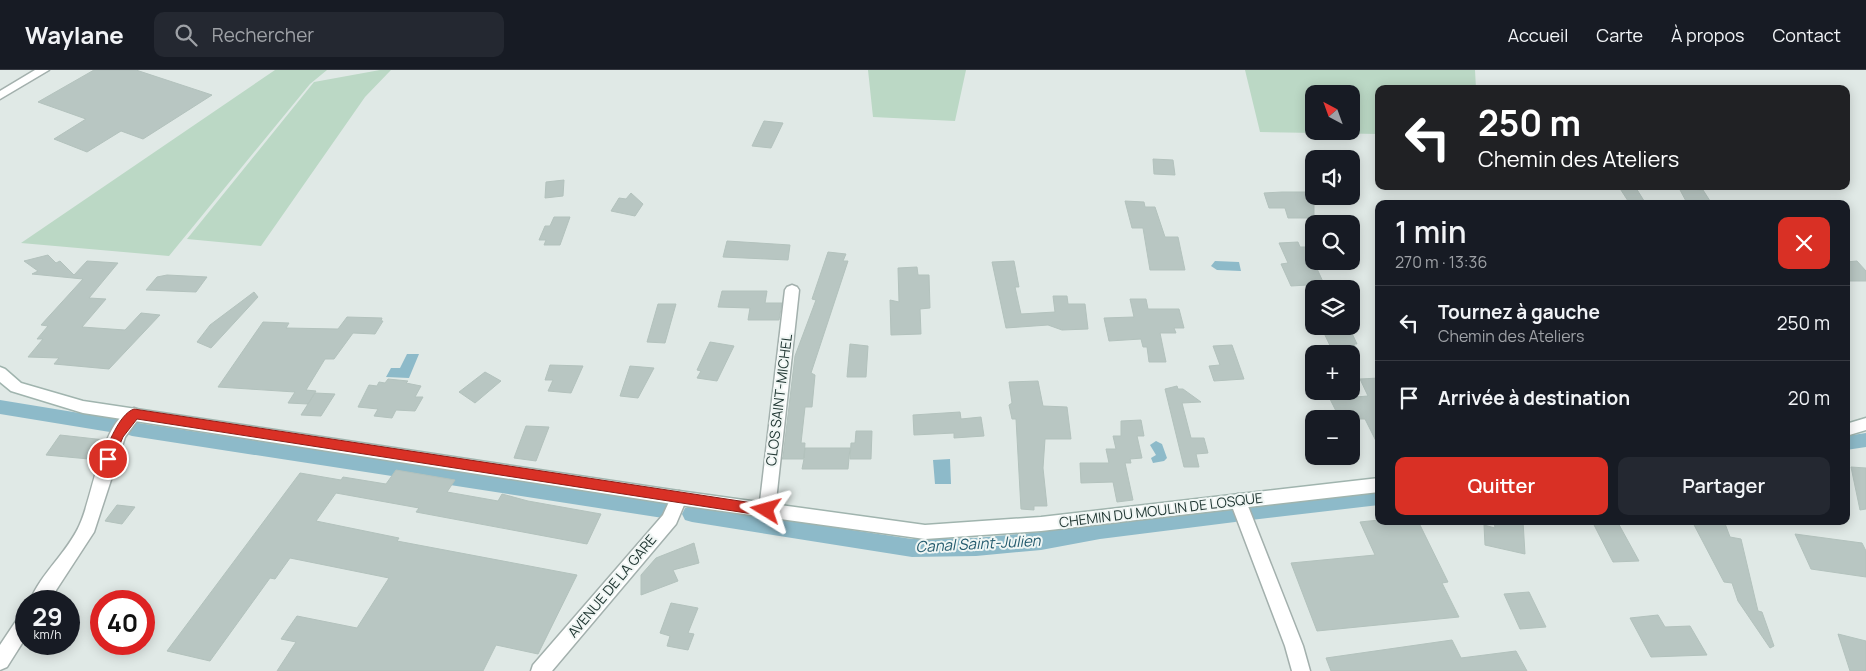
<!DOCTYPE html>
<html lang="fr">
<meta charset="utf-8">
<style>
:root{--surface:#171b24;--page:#242831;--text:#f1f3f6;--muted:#9ea1a6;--line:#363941;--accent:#d93025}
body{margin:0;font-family:Manrope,sans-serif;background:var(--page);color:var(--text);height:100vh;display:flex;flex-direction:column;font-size:19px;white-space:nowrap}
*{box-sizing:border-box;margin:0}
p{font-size:16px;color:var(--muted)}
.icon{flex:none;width:28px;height:28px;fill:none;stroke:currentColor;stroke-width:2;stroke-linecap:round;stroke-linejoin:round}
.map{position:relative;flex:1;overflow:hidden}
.sheet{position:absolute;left:1375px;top:130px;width:475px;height:325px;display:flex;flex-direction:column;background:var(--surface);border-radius:10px;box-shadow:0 2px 12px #0003}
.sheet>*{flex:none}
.banner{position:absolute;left:1375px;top:15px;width:475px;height:105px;border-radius:10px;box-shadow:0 2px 12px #0003;background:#202124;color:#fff;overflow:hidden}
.needle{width:32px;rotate:319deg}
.buttons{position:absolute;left:1305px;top:15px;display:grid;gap:10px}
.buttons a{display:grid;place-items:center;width:55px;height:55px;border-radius:10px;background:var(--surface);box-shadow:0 2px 12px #0003;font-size:25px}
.speed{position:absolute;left:15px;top:520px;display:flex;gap:10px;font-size:25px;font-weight:700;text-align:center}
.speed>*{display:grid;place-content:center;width:65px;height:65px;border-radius:50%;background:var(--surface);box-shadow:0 2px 12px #0003;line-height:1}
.speed small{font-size:12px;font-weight:400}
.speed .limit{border:8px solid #d22;background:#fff;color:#111}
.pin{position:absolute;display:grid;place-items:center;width:42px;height:42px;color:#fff;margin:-21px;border:2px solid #fff;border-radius:50%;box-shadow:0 1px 5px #0007}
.me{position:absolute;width:55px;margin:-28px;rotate:278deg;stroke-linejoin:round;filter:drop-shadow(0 0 4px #0008)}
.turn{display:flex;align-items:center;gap:18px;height:105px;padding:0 20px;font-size:22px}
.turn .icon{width:65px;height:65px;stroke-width:2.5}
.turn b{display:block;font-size:35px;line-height:42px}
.round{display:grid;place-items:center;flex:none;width:52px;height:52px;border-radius:10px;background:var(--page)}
.summary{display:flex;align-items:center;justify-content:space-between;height:85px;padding:0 20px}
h1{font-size:30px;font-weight:600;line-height:38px}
.button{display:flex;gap:10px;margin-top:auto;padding:10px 20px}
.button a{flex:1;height:58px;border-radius:10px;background:var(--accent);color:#fff;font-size:20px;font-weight:600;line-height:58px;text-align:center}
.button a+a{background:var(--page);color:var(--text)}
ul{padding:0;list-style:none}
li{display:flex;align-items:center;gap:15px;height:75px;padding:0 20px;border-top:1px solid var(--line)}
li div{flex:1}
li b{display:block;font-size:19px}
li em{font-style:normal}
header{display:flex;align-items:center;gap:30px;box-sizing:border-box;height:70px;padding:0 25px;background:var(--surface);border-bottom:1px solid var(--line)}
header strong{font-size:24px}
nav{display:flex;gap:28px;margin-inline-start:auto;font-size:18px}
.search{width:350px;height:45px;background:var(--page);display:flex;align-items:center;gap:12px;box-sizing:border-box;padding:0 18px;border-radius:10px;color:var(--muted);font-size:19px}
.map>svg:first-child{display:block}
</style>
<header>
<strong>Waylane</strong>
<div class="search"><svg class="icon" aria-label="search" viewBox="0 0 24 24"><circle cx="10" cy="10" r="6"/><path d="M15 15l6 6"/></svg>Rechercher</div>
<nav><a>Accueil</a><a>Carte</a><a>À propos</a><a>Contact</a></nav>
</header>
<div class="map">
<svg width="1866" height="601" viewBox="0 0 1866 601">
<rect width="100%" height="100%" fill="#e0e9e6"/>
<path fill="#bbd8c5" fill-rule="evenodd" d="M 275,0 L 327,0 L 310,14 L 169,186 L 21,173 Z
M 380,0 L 391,0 L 365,27 L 261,176 L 187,169 L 314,12 Z
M 868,0 L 966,0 L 955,51 L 873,47 Z
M 1245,0 L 1475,0 L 1476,19 L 1379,19 L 1379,64 L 1260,62 ZM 1314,24 L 1351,24 L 1351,61 L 1314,61 Z"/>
<path fill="#8dbac9" d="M 1215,191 L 1239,192 L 1241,201 L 1217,200 L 1211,196 Z
M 407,284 L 419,284 L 409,308 L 386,307 L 391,298 L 400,298 Z
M 1156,371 L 1162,374 L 1167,388 L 1164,391 L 1153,393 L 1151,388 L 1156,385 L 1150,375 Z
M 950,389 L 951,414 L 935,414 L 933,390 Z"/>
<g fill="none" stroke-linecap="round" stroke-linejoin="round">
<path fill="#8dbac9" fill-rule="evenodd" d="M 0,330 L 116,349 L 122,351 L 125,355 L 132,352 L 663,432 L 670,434 L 673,440 L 670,446 L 663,448 L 132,366 L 126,364 L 123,360 L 116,363 L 0,344 Z
M 1866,363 L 1866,377 L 1846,380 L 1846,366 Z
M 1379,419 L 1379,435 L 1251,450 L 1243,447 L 1242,450 L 1235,452 L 1100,469 L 1041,480 L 976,486 L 912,487 L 692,452 L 685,450 L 682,444 L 685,438 L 692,436 L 912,469 L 976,468 L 1041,462 L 1100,451 L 1235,436 L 1243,439 L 1244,436 L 1251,434 Z"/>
</g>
<path fill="#b8c6c2" stroke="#b3c2bd" d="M 94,0 L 136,0 L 212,25 L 143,69 L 121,61 L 87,82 L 54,69 L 86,49 L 38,32 Z
M 764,51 L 783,53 L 771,78 L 752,76 Z
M 1153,89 L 1173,90 L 1175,105 L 1154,104 Z
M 564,110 L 563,126 L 545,128 L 546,112 Z
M 1619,117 L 1636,118 L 1646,134 L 1630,134 Z
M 1679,118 L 1703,120 L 1712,134 L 1687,133 Z
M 1282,122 L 1314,122 L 1314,148 L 1288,148 L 1285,138 L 1269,138 L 1264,123 Z
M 631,123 L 643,134 L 635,146 L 611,141 L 619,128 L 626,129 Z
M 1125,131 L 1144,132 L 1145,137 L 1155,137 L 1165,167 L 1178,167 L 1185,200 L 1150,200 L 1143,158 L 1132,158 Z
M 554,147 L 570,147 L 560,175 L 544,175 L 546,170 L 539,170 L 545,156 L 550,156 Z
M 727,171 L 790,175 L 788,190 L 723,187 Z
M 1298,172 L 1300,177 L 1307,177 L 1324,214 L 1291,216 L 1281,194 L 1288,193 L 1279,173 Z
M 828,182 L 846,184 L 843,191 L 848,191 L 811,303 L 815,305 L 812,337 L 805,337 L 801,373 L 805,373 L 804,388 L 805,378 L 850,378 L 848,399 L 802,399 L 804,389 L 782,389 L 783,387 L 795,286 L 816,230 L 812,229 Z
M 48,185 L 56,193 L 60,191 L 74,205 L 87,191 L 118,193 L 89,228 L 106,229 L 82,257 L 125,260 L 141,243 L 160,245 L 109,299 L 54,294 L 59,288 L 28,287 L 43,269 L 37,269 L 48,256 L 41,255 L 83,209 L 32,204 L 38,201 L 24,191 Z
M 1014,191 L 1019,217 L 1015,217 L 1021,244 L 1055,242 L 1053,226 L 1067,226 L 1068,234 L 1085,234 L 1088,259 L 1062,260 L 1048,255 L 1006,258 L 992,192 Z
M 1857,191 L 1866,201 L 1866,211 L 1846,211 L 1846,192 Z
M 917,197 L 918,205 L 929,205 L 930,238 L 920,239 L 921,264 L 891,265 L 890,230 L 899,232 L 898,198 Z
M 167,205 L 207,207 L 196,222 L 146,220 L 157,207 Z
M 722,221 L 767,221 L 765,233 L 782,233 L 779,250 L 748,250 L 750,238 L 718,237 Z
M 254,222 L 258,227 L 211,278 L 197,272 L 210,255 Z
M 1130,229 L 1146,229 L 1148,239 L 1179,239 L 1184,258 L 1174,258 L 1176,263 L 1160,263 L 1166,292 L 1149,292 L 1147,277 L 1143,277 L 1141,269 L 1109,271 L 1104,248 L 1134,247 Z
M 658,234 L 676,234 L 665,273 L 647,272 Z
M 347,247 L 382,248 L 381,251 L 383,251 L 375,264 L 353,263 L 334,289 L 325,289 L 306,320 L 316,321 L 308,334 L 288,333 L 295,322 L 218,317 L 263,252 L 289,253 L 286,258 L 338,259 Z
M 1350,259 L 1357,274 L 1354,274 L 1359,284 L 1334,284 L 1323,261 Z
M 710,272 L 734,276 L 717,311 L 697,308 L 701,301 L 697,300 Z
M 850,274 L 868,276 L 866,307 L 847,307 Z
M 1232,275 L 1244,309 L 1214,311 L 1209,296 L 1220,295 L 1213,276 Z
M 550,295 L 583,296 L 571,323 L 548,321 L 553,310 L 545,310 Z
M 630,296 L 654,298 L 638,328 L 620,326 Z
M 485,302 L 501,311 L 475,333 L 459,322 Z
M 1379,308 L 1379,377 L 1365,349 L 1340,349 L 1330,329 L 1368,326 L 1360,309 Z
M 388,309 L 408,311 L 406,313 L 421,316 L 415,327 L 423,327 L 415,341 L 396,340 L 392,348 L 374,346 L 378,339 L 358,337 L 369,315 L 377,316 L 379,312 L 385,313 Z
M 1038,311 L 1043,336 L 1067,337 L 1071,369 L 1045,369 L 1043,398 L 1047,436 L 1034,436 L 1034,440 L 1021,439 L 1016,349 L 1012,349 L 1009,335 L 1012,333 L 1009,312 Z
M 1177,316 L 1178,319 L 1183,319 L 1201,332 L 1182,333 L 1191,368 L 1204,368 L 1208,383 L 1196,384 L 1199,397 L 1184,397 L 1165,319 Z
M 315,323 L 335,324 L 321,346 L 301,345 Z
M 960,342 L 961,349 L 981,347 L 984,366 L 954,368 L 954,363 L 914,365 L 913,345 Z
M 1141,350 L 1144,366 L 1137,366 L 1142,388 L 1130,389 L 1131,393 L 1125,393 L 1133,430 L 1117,432 L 1113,412 L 1081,413 L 1080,393 L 1109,393 L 1106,379 L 1116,379 L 1113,366 L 1121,366 L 1121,351 Z
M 526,356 L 549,357 L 536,391 L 514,388 Z
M 856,361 L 872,361 L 871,389 L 850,389 L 851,373 L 855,373 Z
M 60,365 L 105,370 L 100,382 L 92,384 L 89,389 L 46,385 Z
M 1851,397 L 1866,398 L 1866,439 L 1860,440 Z
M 396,400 L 455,410 L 447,422 L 498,431 L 502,424 L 528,431 L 601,444 L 587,474 L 416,442 L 419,438 L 336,423 L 316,451 L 399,468 L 397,471 L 577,505 L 538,584 L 496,575 L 483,601 L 277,601 L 296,572 L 281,569 L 297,546 L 357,558 L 389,508 L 290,488 L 275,509 L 270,508 L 210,591 L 167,581 L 300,403 L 341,410 L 343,407 L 386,414 Z
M 117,435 L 135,437 L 122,454 L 105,451 Z
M 1379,450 L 1418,451 L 1448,512 L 1442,513 L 1459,547 L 1317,561 L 1291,493 L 1375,485 L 1360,452 Z
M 1494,451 L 1523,451 L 1525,484 L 1485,475 L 1484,455 L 1495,458 Z
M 1592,451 L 1617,451 L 1639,491 L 1613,492 Z
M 1692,451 L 1724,451 L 1730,467 L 1741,469 L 1758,541 L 1762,542 L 1774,576 L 1770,578 L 1738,531 L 1732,513 L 1724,512 Z
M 1795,464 L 1862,473 L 1866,481 L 1866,507 L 1811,499 Z
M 694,473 L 699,493 L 673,500 L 678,511 L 641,525 L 641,505 L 656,488 Z
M 1529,522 L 1546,557 L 1520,559 L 1504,524 Z
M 671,533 L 698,538 L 688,563 L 694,564 L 688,580 L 667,576 L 670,566 L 660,563 Z
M 1658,545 L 1665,557 L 1690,556 L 1707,585 L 1651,587 L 1630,548 Z
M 1838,564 L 1866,571 L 1866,601 L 1850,601 Z
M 1452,570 L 1461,588 L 1516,581 L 1527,601 L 1331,601 L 1326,588 Z"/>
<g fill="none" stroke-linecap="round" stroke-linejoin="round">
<g stroke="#a3b0ad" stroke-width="3">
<path id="street" d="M 35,0 L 49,0 L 0,29 L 0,21 Z
M 792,215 L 797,217 L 799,220 L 775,440 L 773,445 L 767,447 L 761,445 L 759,440 L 785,220 L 787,217 Z
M 134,338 L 139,340 L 142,344 L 125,367 L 94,462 L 49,531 L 30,531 C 41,503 68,482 80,454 C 93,426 102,348 134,338 Z
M 679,421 L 685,423 L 687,428 L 676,454 L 552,601 L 531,601 L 533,595 L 663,445 L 673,423 Z
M 1238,424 L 1244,426 L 1246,431 L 1303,576 L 1310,601 L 1292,601 L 1285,576 L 1230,431 L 1232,426 Z
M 26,543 L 26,567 L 7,597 L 0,600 L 0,575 L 20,545 Z"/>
</g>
<g stroke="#a0b4ae" stroke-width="3">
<path id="secondary" d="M 0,297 L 5,299 L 21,313 L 83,331 L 679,421 L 925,455 L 1041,447 L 1379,408 L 1379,422 L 1041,461 L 925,469 L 679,435 L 83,343 L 11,321 L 0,312 Z
M 1866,348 L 1866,360 L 1846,366 L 1846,354 Z"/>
</g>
<use href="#street" fill="#fff" fill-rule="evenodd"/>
<use href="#secondary" fill="#fff" fill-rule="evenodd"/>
</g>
<path fill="#d93025" stroke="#8d1f18" d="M 134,339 L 766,435 L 771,436 L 773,440 L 771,444 L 766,446 L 137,349 L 123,367 L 112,393 L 104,393 L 102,389 C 108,375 119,344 134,339 Z"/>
<g text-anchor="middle" stroke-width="4" stroke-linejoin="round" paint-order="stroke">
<g font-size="14" fill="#223834" stroke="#f0f6f4">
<text transform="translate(779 330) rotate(-83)" y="5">CLOS SAINT-MICHEL</text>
<text transform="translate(1161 440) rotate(-7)" y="5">CHEMIN DU MOULIN DE LOSQUE</text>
<text transform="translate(612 516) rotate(-50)" y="5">AVENUE DE LA GARE</text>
</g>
<g font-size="15" font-style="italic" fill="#235a6d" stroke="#f0f6f4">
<text transform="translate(978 474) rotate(-3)" y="5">Canal Saint-Julien</text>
</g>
</g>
</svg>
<div class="buttons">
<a><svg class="needle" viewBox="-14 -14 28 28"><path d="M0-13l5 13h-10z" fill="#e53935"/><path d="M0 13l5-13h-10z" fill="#9ea1a6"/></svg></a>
<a><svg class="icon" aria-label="sound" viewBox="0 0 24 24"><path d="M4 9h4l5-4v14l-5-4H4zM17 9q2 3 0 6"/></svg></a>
<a><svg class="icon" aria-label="search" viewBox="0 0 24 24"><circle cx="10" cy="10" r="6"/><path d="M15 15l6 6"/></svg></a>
<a><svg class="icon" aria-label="layers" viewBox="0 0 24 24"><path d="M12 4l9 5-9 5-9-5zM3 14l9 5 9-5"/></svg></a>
<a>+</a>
<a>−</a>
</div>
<div class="speed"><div>29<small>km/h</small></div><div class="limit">40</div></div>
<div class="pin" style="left:108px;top:389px;background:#d93025"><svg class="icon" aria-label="arrive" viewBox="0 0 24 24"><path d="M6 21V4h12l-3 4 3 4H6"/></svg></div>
<svg class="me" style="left:766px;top:440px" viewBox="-20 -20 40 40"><path d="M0-17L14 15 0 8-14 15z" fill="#d93025" stroke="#fff" stroke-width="4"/></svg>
<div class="banner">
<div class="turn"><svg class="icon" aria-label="left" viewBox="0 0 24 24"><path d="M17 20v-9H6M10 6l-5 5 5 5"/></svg><div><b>250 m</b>Chemin des Ateliers</div></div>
</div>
<section class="sheet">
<div class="summary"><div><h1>1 min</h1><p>270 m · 13:36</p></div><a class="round" style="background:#d93025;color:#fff"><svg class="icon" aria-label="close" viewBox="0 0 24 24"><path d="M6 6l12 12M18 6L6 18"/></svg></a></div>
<ul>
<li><svg class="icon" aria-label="left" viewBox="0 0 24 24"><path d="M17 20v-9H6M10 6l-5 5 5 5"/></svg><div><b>Tournez à gauche</b><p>Chemin des Ateliers</p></div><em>250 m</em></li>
<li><svg class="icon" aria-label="arrive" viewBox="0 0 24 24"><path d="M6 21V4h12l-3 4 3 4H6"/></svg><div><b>Arrivée à destination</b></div><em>20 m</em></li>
</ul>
<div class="button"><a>Quitter</a><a>Partager</a></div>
</section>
</div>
